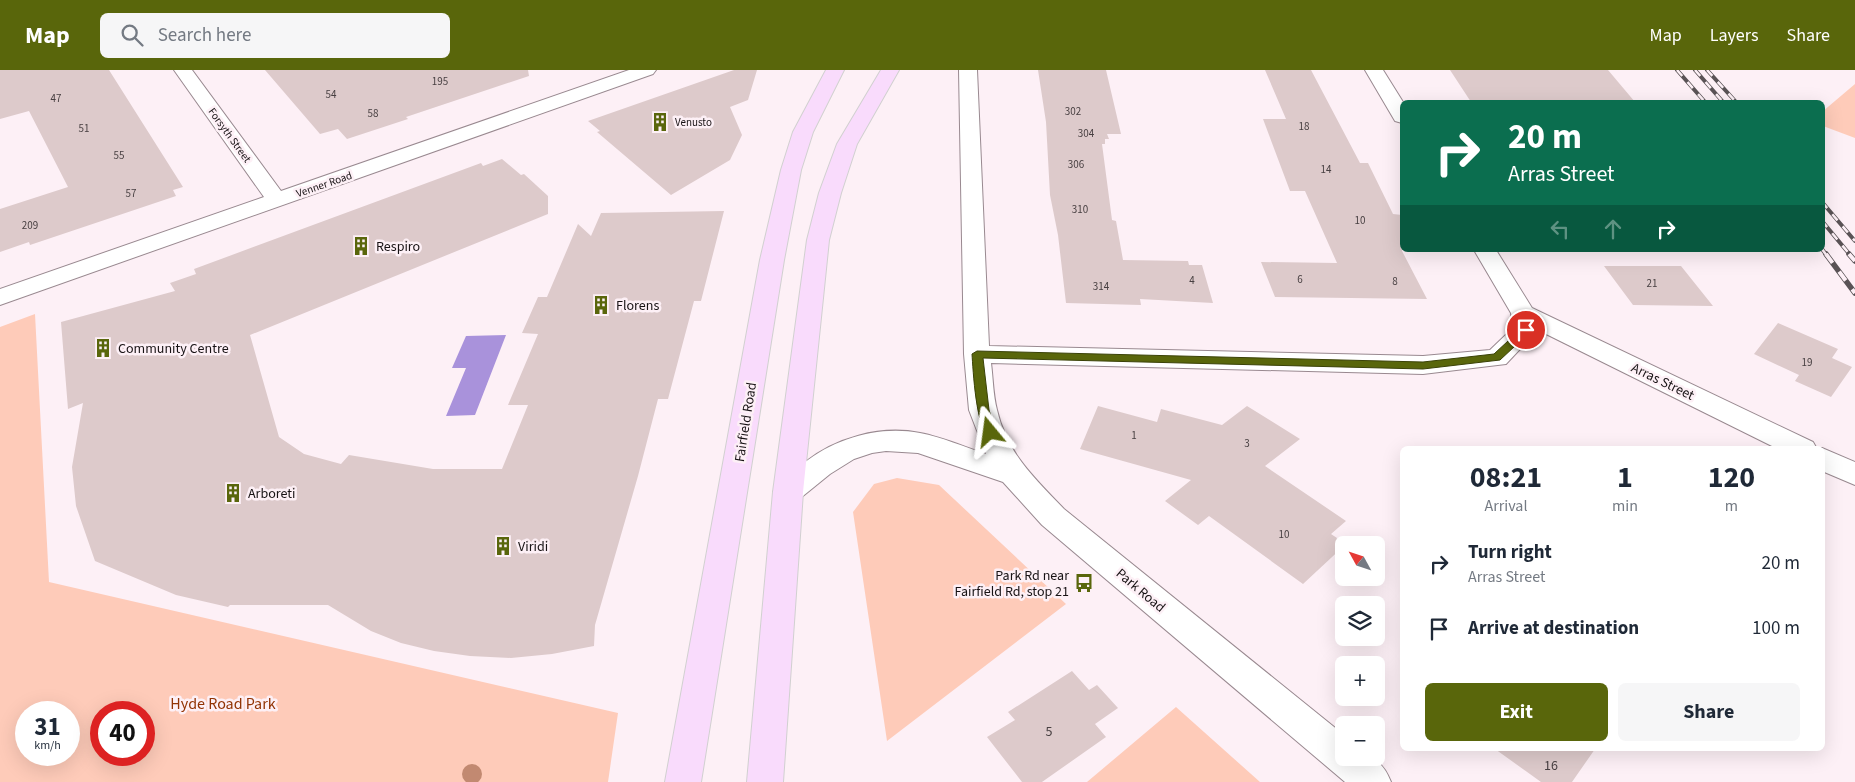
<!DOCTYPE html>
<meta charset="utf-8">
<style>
:root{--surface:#fff;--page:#f6f6f7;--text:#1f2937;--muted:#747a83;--accent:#59660b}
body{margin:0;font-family:"Source Sans 3",sans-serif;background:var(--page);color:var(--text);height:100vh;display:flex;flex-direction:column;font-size:19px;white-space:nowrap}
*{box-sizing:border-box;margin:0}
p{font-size:16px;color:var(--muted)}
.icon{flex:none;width:28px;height:28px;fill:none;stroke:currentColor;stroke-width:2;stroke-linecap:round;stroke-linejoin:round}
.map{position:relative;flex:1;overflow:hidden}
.side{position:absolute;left:1400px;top:376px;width:425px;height:305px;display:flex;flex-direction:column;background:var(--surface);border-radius:8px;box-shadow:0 5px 20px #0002}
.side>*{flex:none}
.top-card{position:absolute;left:1400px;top:30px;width:425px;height:152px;border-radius:8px;box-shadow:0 5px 20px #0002;background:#0b6e4f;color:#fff;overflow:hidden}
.needle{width:32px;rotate:310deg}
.controls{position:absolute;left:1335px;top:466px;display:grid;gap:10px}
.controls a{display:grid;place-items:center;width:50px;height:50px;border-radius:8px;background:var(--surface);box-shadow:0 5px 20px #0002;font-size:25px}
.speed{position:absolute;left:15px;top:631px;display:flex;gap:10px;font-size:25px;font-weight:700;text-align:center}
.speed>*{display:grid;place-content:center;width:65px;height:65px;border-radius:50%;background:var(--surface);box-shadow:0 5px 20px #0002;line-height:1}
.speed small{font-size:12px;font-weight:400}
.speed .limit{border:8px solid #d22;background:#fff;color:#111}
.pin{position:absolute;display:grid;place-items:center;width:42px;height:42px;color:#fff;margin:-21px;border:2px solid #fff;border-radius:50%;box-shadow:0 1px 5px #0007}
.me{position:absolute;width:55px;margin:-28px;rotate:344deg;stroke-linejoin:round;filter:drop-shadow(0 0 4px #0008)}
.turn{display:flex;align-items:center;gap:18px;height:105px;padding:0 25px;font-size:22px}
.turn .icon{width:65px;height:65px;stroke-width:2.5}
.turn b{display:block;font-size:35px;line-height:42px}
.lanes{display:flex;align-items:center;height:48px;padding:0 25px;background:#0003;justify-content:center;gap:25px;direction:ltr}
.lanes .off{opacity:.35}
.eta{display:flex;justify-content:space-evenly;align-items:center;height:85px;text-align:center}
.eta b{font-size:30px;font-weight:700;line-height:35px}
.action{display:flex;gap:10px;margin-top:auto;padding:10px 25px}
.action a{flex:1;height:58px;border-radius:8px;background:var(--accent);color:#fff;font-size:20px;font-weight:700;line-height:58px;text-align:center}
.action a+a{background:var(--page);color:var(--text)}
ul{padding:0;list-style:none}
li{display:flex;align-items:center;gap:15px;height:65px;padding:0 25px}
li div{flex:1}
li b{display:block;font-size:19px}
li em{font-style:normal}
header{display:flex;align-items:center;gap:30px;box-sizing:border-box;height:70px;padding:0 25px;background:var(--accent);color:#fff}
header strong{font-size:24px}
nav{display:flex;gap:28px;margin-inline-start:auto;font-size:18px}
.search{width:350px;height:45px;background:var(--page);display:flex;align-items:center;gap:12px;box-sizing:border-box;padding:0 18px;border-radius:8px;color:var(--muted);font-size:19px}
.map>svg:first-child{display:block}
</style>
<header>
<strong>Map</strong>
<div class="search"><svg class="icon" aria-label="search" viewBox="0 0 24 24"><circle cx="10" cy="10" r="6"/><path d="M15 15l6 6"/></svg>Search here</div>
<nav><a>Map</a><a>Layers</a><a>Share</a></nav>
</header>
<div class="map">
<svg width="1855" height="712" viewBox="0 0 1855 712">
<rect width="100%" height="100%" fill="#fdf0f6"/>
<path fill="#fecbb9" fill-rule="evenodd" d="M 1855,14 L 1855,68 L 1823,56 L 1822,42 Z
M 35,244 L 49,512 L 618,643 L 608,712 L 0,712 L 0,257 ZM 26,642 L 69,642 L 69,685 L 26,685 ZM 101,642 L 144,642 L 144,685 L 101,685 Z
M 897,408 L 939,415 L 1066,534 L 887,671 L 853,442 L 874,414 Z
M 1176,637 L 1260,712 L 1087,712 Z"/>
<path fill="#a992db" d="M 506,265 L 475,345 L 446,346 L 466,298 L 452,298 L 466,266 Z"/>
<path fill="#ddcacb" d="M 0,0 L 109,0 L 183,117 L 173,120 L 176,126 L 30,175 L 29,172 L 0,182 L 0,139 L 68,117 L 29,41 L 0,49 Z
M 265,0 L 528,0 L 529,6 L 406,47 L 408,49 L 347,69 L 338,59 L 320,64 Z
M 734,0 L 757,0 L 748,30 L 730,37 L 742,65 L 730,90 L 671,125 L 597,62 L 600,61 L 588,51 Z
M 1038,0 L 1106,0 L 1121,64 L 1107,64 L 1109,69 L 1105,69 L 1105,74 L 1102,74 L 1112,150 L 1116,151 L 1123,190 L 1188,191 L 1189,195 L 1202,195 L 1213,233 L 1140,229 L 1141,235 L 1066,233 L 1058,165 L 1050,125 L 1046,52 Z
M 1265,0 L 1311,0 L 1360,93 L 1368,93 L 1393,144 L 1402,145 L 1402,181 L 1427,229 L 1275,227 L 1261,192 L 1337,193 L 1305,121 L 1290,121 L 1263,49 L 1286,49 Z
M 1450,0 L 1608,0 L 1635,32 L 1471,32 Z
M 502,89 L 521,105 L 524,104 L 548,126 L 548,144 L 250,265 L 279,367 L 304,384 L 341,394 L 349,385 L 433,399 L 502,399 L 528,335 L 508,335 L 538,264 L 522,263 L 538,227 L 547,227 L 578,154 L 591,166 L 601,143 L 724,141 L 701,231 L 694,231 L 668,329 L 658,329 L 638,406 L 595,555 L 594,576 L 552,584 L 511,588 L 470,586 L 434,581 L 401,573 L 371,561 L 328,535 L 230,535 L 228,537 L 176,525 L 95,491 L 76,436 L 72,397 L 83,333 L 68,339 L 61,252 L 175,221 L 170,213 L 196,204 L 194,199 L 481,93 L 483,96 Z
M 1604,196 L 1681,196 L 1713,236 L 1633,235 Z
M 1778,253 L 1838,279 L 1832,288 L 1852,297 L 1831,327 L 1795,311 L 1799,305 L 1754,284 Z
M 1098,336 L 1157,352 L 1161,339 L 1222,355 L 1247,336 L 1300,369 L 1265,396 L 1346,451 L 1331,464 L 1346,474 L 1303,514 L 1209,446 L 1198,455 L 1165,431 L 1191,410 L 1080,379 Z
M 1072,601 L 1089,620 L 1097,615 L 1118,638 L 1095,654 L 1106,667 L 1042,712 L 1022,712 L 987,667 L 1015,650 L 1008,642 Z
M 1495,679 L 1595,679 L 1572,712 L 1541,712 Z"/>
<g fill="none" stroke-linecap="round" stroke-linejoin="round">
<g stroke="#998990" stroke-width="2">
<path id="minor" d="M 174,0 L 192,0 L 281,121 L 629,0 L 656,0 L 653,4 L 0,235 L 0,219 L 264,127 Z
M 959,0 L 977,0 L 989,276 L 1423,286 L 1490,280 L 1513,258 L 1511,243 L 1474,180 L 1496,180 L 1532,238 L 1813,372 L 1817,379 L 1778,379 L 1538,260 L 1506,294 L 1423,304 L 991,293 C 993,308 993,325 997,340 C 1007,383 1034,408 1064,439 L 1344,665 L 1344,688 C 1370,688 1380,685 1391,712 L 1345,712 L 1042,455 L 1003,412 L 918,383 L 886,381 L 872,383 L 854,389 L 830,404 L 798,430 L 788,433 L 778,430 L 773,422 C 780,410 793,402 804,393 C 835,368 880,355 920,363 C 942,367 964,377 986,384 L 969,340 L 964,284 Z
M 1365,0 L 1383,0 L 1403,32 L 1402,53 L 1395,51 Z
M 1822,378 L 1855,392 L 1855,415 L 1822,401 L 1822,379 L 1818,379 Z"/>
</g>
<g stroke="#d1d0d0" stroke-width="2">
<path id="major" d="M 826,0 L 844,0 L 813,62 L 801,100 L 784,190 L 701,712 L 665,712 L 760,190 L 781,100 L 793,62 Z
M 881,0 L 899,0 L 857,74 L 841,123 L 829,170 L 803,422 L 783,712 L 747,712 L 773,422 L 807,170 L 819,123 L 837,74 Z"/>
</g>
<use href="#minor" fill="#fff" fill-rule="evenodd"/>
<use href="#major" fill="#f9dbfc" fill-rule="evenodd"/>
<g stroke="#5a5356" stroke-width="4">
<path id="rail-far1" d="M 1677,0 L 1705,32
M 1695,0 L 1723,32
M 1707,0 L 1736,32
M 1822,132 L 1855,171
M 1822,151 L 1851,186
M 1822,179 L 1827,186"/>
</g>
<g stroke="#5a5356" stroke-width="5.5">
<path id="rail" d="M 1826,184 L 1855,223
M 1849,184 L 1855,191"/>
</g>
<use href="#rail-far1" stroke="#fdf0f6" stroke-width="2.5" stroke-dasharray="8" stroke-linecap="butt"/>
<use href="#rail" stroke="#fdf0f6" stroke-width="4" stroke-dasharray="11" stroke-linecap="butt"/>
</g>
<circle fill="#c28971" cx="472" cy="704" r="10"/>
<path fill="#59660b" stroke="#3a4207" d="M 1526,257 L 1531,260 L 1530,262 L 1500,290 L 1423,299 L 983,288 L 989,340 L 996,362 L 990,366 C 976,362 973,299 972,284 L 977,281 L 1423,292 L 1494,284 L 1522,258 Z"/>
<defs>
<g id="building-bare" transform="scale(1.5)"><path d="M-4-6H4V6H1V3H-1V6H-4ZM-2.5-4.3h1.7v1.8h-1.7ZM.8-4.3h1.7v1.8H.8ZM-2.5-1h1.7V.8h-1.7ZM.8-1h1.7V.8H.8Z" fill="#59660b" stroke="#fdf0f6" stroke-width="2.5" paint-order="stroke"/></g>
<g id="bus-bare" transform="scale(1.5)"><path d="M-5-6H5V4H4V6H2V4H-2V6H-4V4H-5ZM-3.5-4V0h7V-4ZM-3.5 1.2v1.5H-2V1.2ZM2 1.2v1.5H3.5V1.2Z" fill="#59660b" stroke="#fdf0f6" stroke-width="2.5" paint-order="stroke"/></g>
</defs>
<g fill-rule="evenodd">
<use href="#building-bare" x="660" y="52"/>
<use href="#building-bare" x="361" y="176"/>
<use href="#building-bare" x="601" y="235"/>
<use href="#building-bare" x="103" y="278"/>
<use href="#building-bare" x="233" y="423"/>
<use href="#building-bare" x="503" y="476"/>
<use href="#bus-bare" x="1084" y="513"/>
</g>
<g text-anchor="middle" stroke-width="5" stroke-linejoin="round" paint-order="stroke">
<g font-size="11" fill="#484042">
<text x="440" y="15">195</text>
<text x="331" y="28">54</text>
<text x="56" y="32">47</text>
<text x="1073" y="45">302</text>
<text x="373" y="47">58</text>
<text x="1304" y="60">18</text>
<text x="84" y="62">51</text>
<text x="1086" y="67">304</text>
<text x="119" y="89">55</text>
<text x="1076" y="98">306</text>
<text x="1326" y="103">14</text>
<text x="131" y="127">57</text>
<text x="1080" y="143">310</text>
<text x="1360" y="154">10</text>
<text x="30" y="159">209</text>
<text x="1300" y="213">6</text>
<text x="1192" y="214">4</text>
<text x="1395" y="215">8</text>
<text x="1652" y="217">21</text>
<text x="1101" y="220">314</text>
<text x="1807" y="296">19</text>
<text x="1134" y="369">1</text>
<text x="1247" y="377">3</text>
<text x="1284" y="468">10</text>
</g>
<g font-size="11" fill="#171214" stroke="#fdf0f6" text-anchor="start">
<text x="675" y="56">Venusto</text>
</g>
<g font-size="11" fill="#171214" stroke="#fdf0f6">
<text transform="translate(230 65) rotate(54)" y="4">Forsyth Street</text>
<text transform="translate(324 114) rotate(-19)" y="4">Venner Road</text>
</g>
<g font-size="14" fill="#171214" stroke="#fdf0f6" text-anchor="start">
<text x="376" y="181">Respiro</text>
<text x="616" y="240">Florens</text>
<text x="118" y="283">Community Centre</text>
<text x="248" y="428">Arboreti</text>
<text x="518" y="481">Viridi</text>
<text x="1069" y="510" text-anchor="end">Park Rd near<tspan x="1069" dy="16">Fairfield Rd, stop 21</tspan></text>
</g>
<g font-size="14" fill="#171214" stroke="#fdf0f6">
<text transform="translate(1663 311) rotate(26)" y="5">Arras Street</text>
<text transform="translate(745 352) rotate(-81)" y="5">Fairfield Road</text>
<text transform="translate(1141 520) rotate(40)" y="5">Park Road</text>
</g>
<g font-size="14" fill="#484042">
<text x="1049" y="666">5</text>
<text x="1551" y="700">16</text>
</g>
<g font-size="16" fill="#923405" stroke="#fdf0f6">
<text x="223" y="639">Hyde Road Park</text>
</g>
</g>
</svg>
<div class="controls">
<a><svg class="needle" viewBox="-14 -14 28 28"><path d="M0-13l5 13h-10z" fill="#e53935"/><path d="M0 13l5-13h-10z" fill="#747a83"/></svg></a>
<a><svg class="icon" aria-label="layers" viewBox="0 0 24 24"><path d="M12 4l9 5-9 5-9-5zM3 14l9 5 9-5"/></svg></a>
<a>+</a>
<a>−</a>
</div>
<div class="speed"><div>31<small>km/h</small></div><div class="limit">40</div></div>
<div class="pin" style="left:1526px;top:260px;background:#d93025"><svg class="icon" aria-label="arrive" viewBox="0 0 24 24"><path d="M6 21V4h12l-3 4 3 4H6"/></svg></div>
<svg class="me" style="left:990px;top:362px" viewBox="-20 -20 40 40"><path d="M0-17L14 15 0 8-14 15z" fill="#59660b" stroke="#fff" stroke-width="4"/></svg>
<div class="top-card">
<div class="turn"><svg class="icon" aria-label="right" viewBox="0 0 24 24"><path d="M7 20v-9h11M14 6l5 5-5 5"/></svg><div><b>20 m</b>Arras Street</div></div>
<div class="lanes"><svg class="icon off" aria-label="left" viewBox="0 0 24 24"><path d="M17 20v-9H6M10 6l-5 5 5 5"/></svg><svg class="icon off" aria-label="ahead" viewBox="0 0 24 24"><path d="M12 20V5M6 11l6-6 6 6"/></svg><svg class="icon" aria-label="right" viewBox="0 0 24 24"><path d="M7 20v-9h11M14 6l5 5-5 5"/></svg></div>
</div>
<section class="side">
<div class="eta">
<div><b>08:21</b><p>Arrival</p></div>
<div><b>1</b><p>min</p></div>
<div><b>120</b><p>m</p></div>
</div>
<ul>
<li><svg class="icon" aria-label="right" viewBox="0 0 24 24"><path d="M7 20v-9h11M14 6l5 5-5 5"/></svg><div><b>Turn right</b><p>Arras Street</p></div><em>20 m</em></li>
<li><svg class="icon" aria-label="arrive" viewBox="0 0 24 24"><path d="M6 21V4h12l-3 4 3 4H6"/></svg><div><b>Arrive at destination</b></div><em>100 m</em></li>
</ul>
<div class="action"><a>Exit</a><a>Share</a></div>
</section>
</div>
